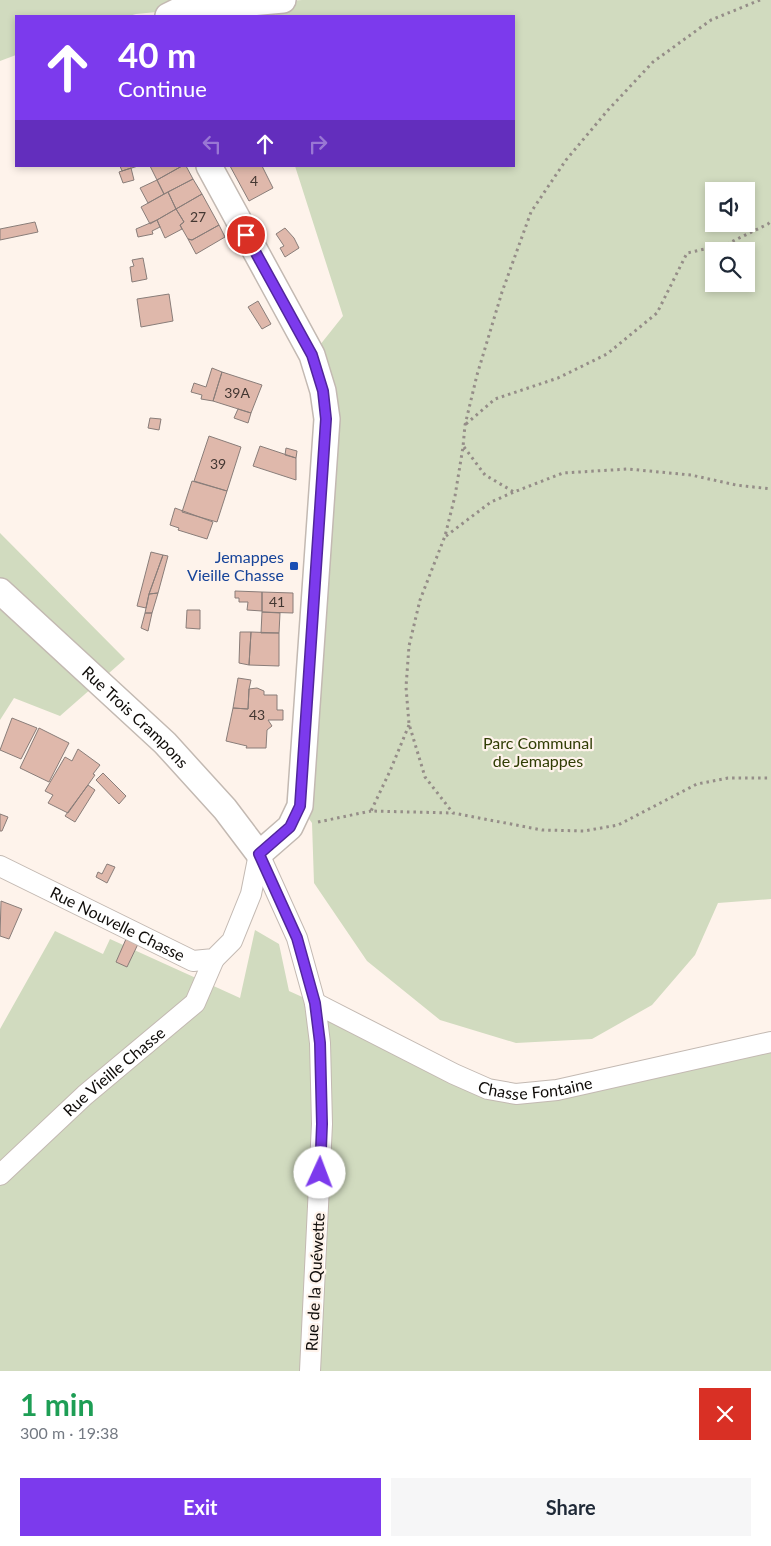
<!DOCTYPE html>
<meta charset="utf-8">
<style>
:root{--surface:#fff;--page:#f6f6f7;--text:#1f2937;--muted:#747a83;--accent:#7c3aed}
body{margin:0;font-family:Lato,sans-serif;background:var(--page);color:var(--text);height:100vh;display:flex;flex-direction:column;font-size:19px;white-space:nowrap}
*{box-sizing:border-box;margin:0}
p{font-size:16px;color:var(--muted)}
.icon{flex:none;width:28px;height:28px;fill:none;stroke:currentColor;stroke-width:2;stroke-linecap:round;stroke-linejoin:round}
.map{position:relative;height:1371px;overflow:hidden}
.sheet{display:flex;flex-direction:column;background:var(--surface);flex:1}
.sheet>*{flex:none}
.hud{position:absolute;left:15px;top:15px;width:500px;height:152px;border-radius:0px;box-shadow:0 2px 8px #0003;background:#7c3aed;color:#fff;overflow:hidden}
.buttons{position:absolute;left:705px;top:182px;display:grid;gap:10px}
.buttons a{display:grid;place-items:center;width:50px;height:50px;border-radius:0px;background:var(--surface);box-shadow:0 2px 8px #0003;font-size:25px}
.pin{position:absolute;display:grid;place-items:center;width:42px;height:42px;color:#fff;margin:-21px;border:2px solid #fff;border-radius:50%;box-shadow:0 1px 5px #0007}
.me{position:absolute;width:55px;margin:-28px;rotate:2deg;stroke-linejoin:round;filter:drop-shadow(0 0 4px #0008)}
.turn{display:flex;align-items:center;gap:18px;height:105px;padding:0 20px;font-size:22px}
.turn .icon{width:65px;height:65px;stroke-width:2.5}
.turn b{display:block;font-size:35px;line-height:42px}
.lanes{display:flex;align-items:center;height:48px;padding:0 20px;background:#0003;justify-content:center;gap:25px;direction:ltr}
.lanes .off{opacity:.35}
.round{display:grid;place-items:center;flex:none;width:52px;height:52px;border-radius:0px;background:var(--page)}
.summary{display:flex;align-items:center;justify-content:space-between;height:85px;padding:0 20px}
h1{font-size:30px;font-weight:700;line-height:38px;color:#1e9e55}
.cta{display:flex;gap:10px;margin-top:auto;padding:10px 20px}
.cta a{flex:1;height:58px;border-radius:0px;background:var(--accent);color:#fff;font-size:20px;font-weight:700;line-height:58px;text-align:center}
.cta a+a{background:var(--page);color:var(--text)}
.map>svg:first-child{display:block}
</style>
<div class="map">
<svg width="771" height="1371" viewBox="0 0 771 1371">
<rect width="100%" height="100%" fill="#fef3eb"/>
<path fill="#d1dbbf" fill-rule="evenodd" d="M 0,0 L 283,0 L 136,14 L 129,16 L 16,16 L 16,55 L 0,61 Z
M 302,0 L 771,0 L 771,899 L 718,903 L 695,955 L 652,1005 L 592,1039 L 516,1043 L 440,1020 L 367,961 L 314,883 L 312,823 L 300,806 L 327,419 L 312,355 L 343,316 L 295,166 L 514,166 L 514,16 L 276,16 L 275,2 ZM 714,191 L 746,191 L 746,224 L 714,224 ZM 714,251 L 746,251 L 746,284 L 714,284 Z
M 0,533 L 125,659 L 60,716 L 14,698 L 0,720 Z
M 255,930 L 279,944 L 289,991 L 517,1094 L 771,1042 L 771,1371 L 0,1371 L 0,1029 L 55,931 L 103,954 L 110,939 L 240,998 Z"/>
<path fill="#dfb8ab" stroke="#897d79" d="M 120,166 L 138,166 L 122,171 Z
M 150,166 L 182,166 L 157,180 Z
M 182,166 L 186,166 L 193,179 L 164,194 L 157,180 Z
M 230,166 L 262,166 L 273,188 L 249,201 Z
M 131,168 L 134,180 L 123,183 L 119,172 Z
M 193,179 L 202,194 L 176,209 L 168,192 Z
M 157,180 L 164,194 L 148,203 L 140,188 Z
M 168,192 L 176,209 L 150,224 L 141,207 Z
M 202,194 L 219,225 L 192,240 L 188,239 L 180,225 L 184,222 L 176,209 Z
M 176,209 L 184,222 L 180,225 L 182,229 L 165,238 L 157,220 Z
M 157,220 L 160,227 L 152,231 L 153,234 L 138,237 L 136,229 Z
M 35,222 L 38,232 L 0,240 L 0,229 Z
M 219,225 L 225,237 L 196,254 L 188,239 L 192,240 Z
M 285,228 L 294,238 L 299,248 L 285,257 L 280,248 L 284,246 L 276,234 Z
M 143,258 L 147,279 L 132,282 L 130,267 L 134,266 L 132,260 Z
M 169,294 L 173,321 L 141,327 L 137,299 Z
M 258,301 L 271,324 L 262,329 L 248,307 Z
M 212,368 L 222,372 L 213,401 L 201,399 L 202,395 L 191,392 L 194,383 L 206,387 Z
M 222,372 L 262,385 L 251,413 L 213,401 Z
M 238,409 L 251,413 L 248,423 L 234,418 Z
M 150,418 L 161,419 L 159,430 L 148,428 Z
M 209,436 L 241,447 L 227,491 L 194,481 Z
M 260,446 L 296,458 L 296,480 L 253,466 Z
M 286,448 L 297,451 L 296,458 L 285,455 Z
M 192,481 L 227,491 L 217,522 L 182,512 Z
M 175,508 L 213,522 L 207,539 L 178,530 L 179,528 L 170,525 Z
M 151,552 L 163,555 L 149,594 L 146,608 L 137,606 Z
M 163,555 L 168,556 L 158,593 L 149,594 Z
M 235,591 L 262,592 L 262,611 L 247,610 L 248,602 L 239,602 L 239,598 L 235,598 Z
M 262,592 L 293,593 L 293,613 L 262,612 Z
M 158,593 L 152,613 L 145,613 L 149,594 Z
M 187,610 L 200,610 L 200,629 L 186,628 Z
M 262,612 L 280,613 L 279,633 L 261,633 Z
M 145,613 L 152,613 L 148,631 L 141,628 Z
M 240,632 L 251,632 L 249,665 L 239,663 Z
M 251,632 L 279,633 L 279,666 L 249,665 Z
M 238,678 L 251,680 L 249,689 L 248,709 L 233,708 Z
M 257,688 L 264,691 L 264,695 L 277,695 L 277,710 L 283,710 L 283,720 L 268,720 L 272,726 L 267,730 L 266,748 L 246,748 L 247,746 L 226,741 L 233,708 L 248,709 L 249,689 Z
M 12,718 L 37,728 L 21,759 L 0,750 Z
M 39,728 L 69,743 L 49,782 L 20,768 Z
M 78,749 L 100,765 L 93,774 L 95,775 L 90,782 L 68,813 L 48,803 L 53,795 L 45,791 L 65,757 L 72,761 Z
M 103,773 L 126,796 L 119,804 L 96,780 Z
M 88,785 L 95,790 L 75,822 L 65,816 Z
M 0,814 L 8,817 L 2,831 L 0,831 Z
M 107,864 L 115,867 L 107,883 L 96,877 L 98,872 L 102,874 Z
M 1,901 L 22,909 L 9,939 L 0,936 Z
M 126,939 L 138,944 L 127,967 L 116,962 Z"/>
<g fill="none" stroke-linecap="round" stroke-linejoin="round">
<g stroke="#c3b9b2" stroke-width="22">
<g id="minor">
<path d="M 259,854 L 297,938 L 315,1003 L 320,1043 L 322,1124 L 310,1371"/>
<path id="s1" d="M 0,866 L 193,961 L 214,959 L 232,941 L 251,894 L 259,854"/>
<path id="s2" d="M 315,1003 L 454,1074 L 488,1089 L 516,1094 L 557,1090 L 771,1042"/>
<path id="s3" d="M 0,1175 L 85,1095 L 195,1003 L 214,959"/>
</g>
</g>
<g stroke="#c3b9b2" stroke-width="28">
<g id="tertiary">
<path d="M 168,16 L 180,10 L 283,0"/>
<path id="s4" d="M 0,591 L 165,743 L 225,809 L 259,854 L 290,827 L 300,806 L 327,419 L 323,391 L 312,355 L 209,166"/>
</g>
</g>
<path stroke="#958d88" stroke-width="3" stroke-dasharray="2.5 4" stroke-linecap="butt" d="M 760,0 L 711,20 L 653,62 L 608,110 L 566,160 L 531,212 L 502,292 L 477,375 L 465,425 L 463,447 L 455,496 L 445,536 L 420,600 L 409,646 L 406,687 L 409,724 L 425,777 L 453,813 L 542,830 L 584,831 L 618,825 L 697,784 L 728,778 L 771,778
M 466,424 L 495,399 L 558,378 L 607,354 L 657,313 L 687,253 L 727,244 L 768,224 L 771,221
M 464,447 L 485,475 L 514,492 L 563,473 L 628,469 L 691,475 L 736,485 L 771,489
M 446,536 L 491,502 L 514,492
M 409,725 L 390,771 L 371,811 L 452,813
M 318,822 L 371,811"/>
<use href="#minor" stroke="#fff" stroke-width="20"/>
<use href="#tertiary" stroke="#fff" stroke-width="25"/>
</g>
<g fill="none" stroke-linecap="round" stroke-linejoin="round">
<g stroke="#51269a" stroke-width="12">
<path id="route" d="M 246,235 L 312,355 L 323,391 L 326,419 L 300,806 L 290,827 L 259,854 L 297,938 L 315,1003 L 320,1043 L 322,1124 L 320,1173"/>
</g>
<use href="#route" stroke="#7c3aed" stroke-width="9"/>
</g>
<rect fill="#1a4fb4" stroke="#fef3eb" stroke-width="2" x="289" y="561" width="10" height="10" rx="2.5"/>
<g text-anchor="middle" stroke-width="4.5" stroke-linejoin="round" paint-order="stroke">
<g font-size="14" fill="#433732">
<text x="254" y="186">4</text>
<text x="198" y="222">27</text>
<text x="237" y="398">39A</text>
<text x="218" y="469">39</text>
<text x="277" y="607">41</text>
<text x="257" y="720">43</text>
</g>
<g font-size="16" fill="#164399" stroke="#fef3eb" text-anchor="end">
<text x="284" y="563">Jemappes<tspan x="284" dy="18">Vieille Chasse</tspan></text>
</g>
<g font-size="16" fill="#0f0c09" stroke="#fef3eb">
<text dy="6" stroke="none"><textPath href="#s4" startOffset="185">Rue Trois Crampons</textPath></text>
<text dy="6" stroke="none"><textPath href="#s1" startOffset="131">Rue Nouvelle Chasse</textPath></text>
<text dy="6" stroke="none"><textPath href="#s3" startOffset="154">Rue Vieille Chasse</textPath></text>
<text dy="6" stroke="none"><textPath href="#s2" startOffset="241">Chasse Fontaine</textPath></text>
<text transform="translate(315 1282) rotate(-87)" y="6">Rue de la Quéwette</text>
</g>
<g font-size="16" fill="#303d04" stroke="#fef3eb">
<text x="538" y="749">Parc Communal<tspan x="538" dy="18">de Jemappes</tspan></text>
</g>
</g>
</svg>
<div class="buttons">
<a><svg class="icon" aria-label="sound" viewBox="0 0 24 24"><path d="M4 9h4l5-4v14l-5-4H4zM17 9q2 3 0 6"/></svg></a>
<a><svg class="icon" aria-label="search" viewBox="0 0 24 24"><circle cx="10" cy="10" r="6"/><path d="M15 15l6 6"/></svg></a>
</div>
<div class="pin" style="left:246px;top:235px;background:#d93025"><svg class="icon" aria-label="arrive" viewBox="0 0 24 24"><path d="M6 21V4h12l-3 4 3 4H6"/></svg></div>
<svg class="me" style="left:320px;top:1173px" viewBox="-20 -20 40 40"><circle r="19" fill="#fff"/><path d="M0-13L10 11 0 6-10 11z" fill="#7c3aed"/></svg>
<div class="hud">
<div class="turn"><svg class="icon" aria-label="ahead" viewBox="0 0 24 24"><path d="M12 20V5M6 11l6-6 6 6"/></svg><div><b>40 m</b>Continue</div></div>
<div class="lanes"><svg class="icon off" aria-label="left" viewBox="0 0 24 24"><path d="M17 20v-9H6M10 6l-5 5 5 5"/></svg><svg class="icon" aria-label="ahead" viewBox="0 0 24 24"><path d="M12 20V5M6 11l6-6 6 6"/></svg><svg class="icon off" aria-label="right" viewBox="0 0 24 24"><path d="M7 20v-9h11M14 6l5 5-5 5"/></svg></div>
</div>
</div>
<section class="sheet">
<div class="summary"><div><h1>1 min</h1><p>300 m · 19:38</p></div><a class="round" style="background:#d93025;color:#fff"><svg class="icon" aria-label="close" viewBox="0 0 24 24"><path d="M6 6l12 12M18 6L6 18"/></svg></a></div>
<div class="cta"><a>Exit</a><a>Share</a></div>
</section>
